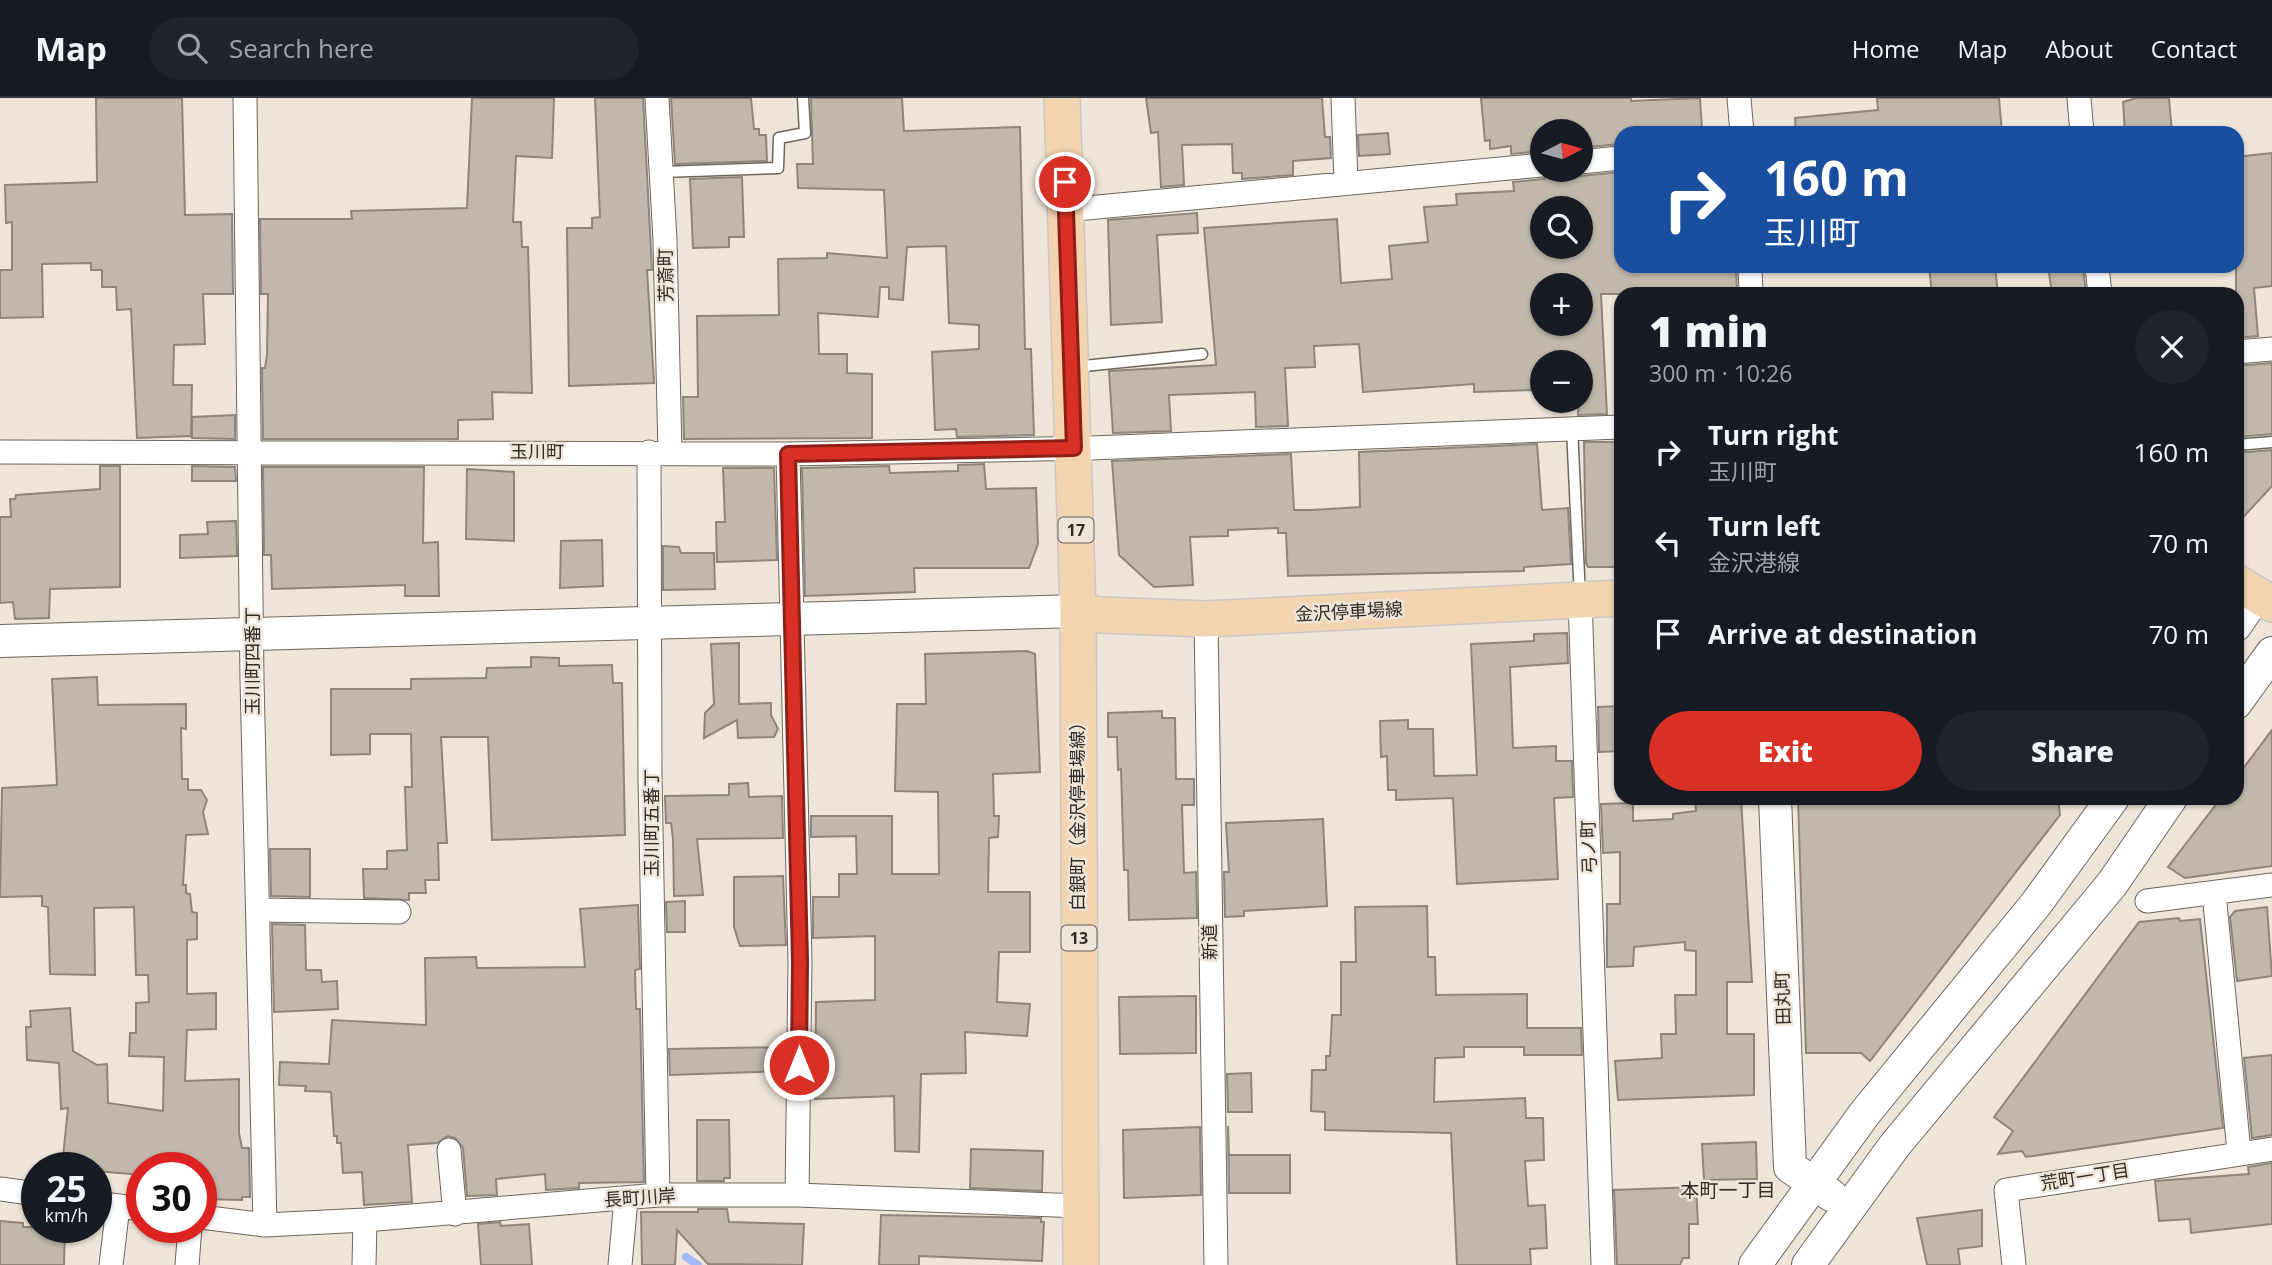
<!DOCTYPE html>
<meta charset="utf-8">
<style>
:root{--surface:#171b24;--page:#20242c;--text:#f1f3f6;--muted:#9ea1a6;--line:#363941;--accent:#d93025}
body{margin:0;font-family:"Open Sans","Noto Sans JP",sans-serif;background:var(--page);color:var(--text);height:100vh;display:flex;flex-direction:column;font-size:26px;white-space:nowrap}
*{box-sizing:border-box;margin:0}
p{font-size:23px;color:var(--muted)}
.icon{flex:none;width:38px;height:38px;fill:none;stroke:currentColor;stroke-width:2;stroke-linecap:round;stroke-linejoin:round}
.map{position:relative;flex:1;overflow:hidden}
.side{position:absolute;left:1614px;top:189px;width:630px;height:518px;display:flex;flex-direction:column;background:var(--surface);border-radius:21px;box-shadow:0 2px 5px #0004}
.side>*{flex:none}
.guide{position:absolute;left:1614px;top:28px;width:630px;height:147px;border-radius:21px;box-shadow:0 2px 5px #0004;background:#1a4fa0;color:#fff;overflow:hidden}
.needle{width:46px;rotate:84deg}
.buttons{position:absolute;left:1530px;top:21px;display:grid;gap:14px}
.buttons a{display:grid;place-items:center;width:63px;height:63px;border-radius:50%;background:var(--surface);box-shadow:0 2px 5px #0004;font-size:35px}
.speed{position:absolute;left:21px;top:1054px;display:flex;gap:14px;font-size:35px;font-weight:700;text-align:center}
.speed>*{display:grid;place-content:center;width:91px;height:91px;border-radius:50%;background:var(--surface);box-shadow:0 2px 5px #0004;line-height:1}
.speed small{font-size:18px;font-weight:400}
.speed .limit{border:10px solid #d22;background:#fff;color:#111}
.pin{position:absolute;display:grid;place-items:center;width:60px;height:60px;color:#fff;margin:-30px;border:4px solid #fff;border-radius:50%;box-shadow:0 2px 7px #0007}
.me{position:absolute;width:77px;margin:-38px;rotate:0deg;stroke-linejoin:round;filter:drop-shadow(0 0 5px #0008)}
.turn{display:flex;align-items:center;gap:24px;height:147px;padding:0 35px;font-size:32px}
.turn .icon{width:91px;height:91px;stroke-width:2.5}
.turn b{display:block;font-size:49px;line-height:60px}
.round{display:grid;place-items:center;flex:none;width:74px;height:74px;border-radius:37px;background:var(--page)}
.headline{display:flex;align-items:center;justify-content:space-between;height:119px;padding:0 35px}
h1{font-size:42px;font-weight:800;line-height:52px}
.action{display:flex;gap:14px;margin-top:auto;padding:14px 35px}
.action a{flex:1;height:80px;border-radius:42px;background:var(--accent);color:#fff;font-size:28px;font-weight:800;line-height:80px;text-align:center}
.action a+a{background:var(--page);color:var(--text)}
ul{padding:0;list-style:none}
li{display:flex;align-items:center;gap:21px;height:91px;padding:0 35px}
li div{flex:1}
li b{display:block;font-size:26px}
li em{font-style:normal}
header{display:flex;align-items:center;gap:42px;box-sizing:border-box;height:98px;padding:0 35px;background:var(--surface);border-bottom:2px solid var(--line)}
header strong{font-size:33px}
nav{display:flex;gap:38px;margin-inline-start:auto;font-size:24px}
.search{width:490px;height:63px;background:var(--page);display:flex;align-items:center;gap:18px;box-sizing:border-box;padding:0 24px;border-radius:38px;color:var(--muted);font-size:26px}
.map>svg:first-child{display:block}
</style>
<header>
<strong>Map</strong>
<div class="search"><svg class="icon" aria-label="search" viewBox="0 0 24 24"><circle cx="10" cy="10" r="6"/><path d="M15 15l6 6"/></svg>Search here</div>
<nav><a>Home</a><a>Map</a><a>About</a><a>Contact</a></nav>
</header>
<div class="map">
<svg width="2272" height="1167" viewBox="0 0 2272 1167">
<rect width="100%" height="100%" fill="#efe4d8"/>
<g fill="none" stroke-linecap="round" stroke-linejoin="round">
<path stroke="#9fbaf6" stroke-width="8" d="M 686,1159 L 698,1167"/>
</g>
<path fill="#c1b7ab" stroke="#8f857a" stroke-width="2" fill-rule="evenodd" d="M 96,0 L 182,0 L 185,117 L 232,116 L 233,196 L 203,196 L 205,246 L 174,247 L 173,287 L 192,287 L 191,338 L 137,340 L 131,211 L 117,212 L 116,189 L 102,189 L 102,172 L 91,172 L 91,165 L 42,166 L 43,219 L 0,220 L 0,172 L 12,172 L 12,124 L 6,125 L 5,87 L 97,84 Z
M 472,0 L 554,0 L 552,60 L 516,58 L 513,124 L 521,124 L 522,149 L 528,149 L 532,295 L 492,294 L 493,321 L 458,322 L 458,341 L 263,341 L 262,270 L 265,270 L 267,257 L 268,196 L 261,196 L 260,121 L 352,121 L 351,113 L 467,110 Z
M 595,0 L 643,0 L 652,172 L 647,172 L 654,285 L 569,288 L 567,130 L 592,130 L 592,120 L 600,119 Z
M 671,0 L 751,0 L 754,31 L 759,31 L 759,37 L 766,37 L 767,63 L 675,66 Z
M 811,0 L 902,0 L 904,33 L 1020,29 L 1025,251 L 1031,251 L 1034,337 L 957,339 L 956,331 L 935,332 L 932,254 L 979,251 L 979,227 L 949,225 L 946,148 L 907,149 L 903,202 L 889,201 L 889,189 L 880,189 L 878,219 L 818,215 L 819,256 L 847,256 L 847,275 L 872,276 L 872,340 L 684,341 L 683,299 L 698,299 L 697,218 L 779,217 L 778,161 L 827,160 L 827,155 L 887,160 L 884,92 L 798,90 L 797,66 L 813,66 Z
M 1146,0 L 1322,0 L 1325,39 L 1330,39 L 1331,60 L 1293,63 L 1293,77 L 1242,81 L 1242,75 L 1233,75 L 1232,46 L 1182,47 L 1184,87 L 1161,89 L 1158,34 L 1151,35 Z
M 1481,0 L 1631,0 L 1631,3 L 1700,0 L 1702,30 L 1620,35 L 1620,46 L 1580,50 L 1580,33 L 1542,33 L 1542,53 L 1511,56 L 1511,48 L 1490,51 L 1490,42 L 1485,43 Z
M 1877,0 L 1999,0 L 2002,35 L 1796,35 L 1795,20 L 1878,12 Z
M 2136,0 L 2169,0 L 2172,35 L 2125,35 L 2123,4 Z
M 1388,35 L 1390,56 L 1359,58 L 1358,37 Z
M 2272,55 L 2272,188 L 2254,190 L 2258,238 L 2236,240 L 2236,59 Z
M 1555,72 L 1568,72 L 1581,78 L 1620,74 L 1620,168 L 1736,168 L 1737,196 L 1601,196 L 1607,316 L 1578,317 L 1580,264 L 1542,264 L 1542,299 L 1535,299 L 1535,292 L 1474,294 L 1474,286 L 1363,294 L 1359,246 L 1314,248 L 1315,269 L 1285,270 L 1288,328 L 1256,329 L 1255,294 L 1169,297 L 1171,333 L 1113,335 L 1109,273 L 1216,267 L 1204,130 L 1337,121 L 1341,185 L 1392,181 L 1389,148 L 1428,144 L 1424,109 L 1457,107 L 1456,96 L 1514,93 L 1513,84 L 1544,81 ZM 1542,110 L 1580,110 L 1580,149 L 1542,149 ZM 1542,187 L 1580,187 L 1580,226 L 1542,226 Z
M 742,79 L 744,139 L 729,139 L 729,149 L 693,150 L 690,81 Z
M 1197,115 L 1198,135 L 1157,137 L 1162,224 L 1111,227 L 1108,122 Z
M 1929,168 L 1995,168 L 1998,196 L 1932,196 Z
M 2048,168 L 2083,168 L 2086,196 L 2052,196 Z
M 2272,265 L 2272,336 L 2236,339 L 2236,268 Z
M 235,317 L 235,341 L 192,340 L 192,319 Z
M 1584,344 L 1620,344 L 1618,469 L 1588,469 L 1586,465 Z
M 1537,346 L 1542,412 L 1568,410 L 1571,466 L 1524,469 L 1524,473 L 1288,478 L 1286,435 L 1278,435 L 1278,430 L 1228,432 L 1228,438 L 1190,439 L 1193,487 L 1154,489 L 1119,457 L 1112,363 L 1291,356 L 1294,412 L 1312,412 L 1360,409 L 1359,354 Z
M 2272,352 L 2272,388 L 2236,427 L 2236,355 Z
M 984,366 L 986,391 L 1036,390 L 1038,446 L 1029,470 L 914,470 L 915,494 L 805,498 L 802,370 L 889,368 L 890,375 L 958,373 L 958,367 Z
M 100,368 L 120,368 L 120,489 L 50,491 L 49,520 L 15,521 L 13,504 L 0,505 L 0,419 L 11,419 L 10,401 L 15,401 L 16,397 L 100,391 Z
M 192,368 L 235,369 L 236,383 L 192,383 Z
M 263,369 L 424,369 L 423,445 L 438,444 L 439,498 L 405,498 L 405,487 L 272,491 L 271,457 L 264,457 Z
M 723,370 L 774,370 L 777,462 L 717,464 L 716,424 L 725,424 Z
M 467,371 L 514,374 L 514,443 L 466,441 Z
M 236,423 L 237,458 L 180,460 L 180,437 L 208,436 L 207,424 Z
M 602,442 L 603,488 L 560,490 L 561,443 Z
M 663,448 L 679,449 L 681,455 L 714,455 L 715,491 L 663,492 Z
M 1567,535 L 1568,565 L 1510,569 L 1513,650 L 1556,648 L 1556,663 L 1572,663 L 1573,699 L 1554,700 L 1558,781 L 1457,786 L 1453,700 L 1396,702 L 1396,692 L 1388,692 L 1387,658 L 1381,659 L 1380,623 L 1408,622 L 1408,631 L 1433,631 L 1434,678 L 1477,677 L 1471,546 L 1534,543 L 1534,536 Z
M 739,545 L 739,606 L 771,605 L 771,617 L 778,631 L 774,639 L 738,640 L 737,622 L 704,640 L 705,615 L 714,606 L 711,546 Z
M 1027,553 L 1035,556 L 1040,674 L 993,676 L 994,718 L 999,718 L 998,739 L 989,740 L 988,794 L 1030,794 L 1030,854 L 999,854 L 997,904 L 1030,906 L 1027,938 L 965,934 L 966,975 L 921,976 L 919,1054 L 895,1053 L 894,998 L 815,1001 L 816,904 L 875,902 L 875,838 L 813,840 L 813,799 L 839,799 L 839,776 L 857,776 L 856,738 L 811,739 L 811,718 L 892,718 L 892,776 L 939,776 L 938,694 L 895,693 L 897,606 L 926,606 L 925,556 Z
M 531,559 L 559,560 L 559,568 L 612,567 L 613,585 L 622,585 L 625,737 L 492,742 L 488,639 L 441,639 L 447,745 L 438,745 L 439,782 L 425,782 L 426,795 L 409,795 L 409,802 L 364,800 L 363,771 L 387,771 L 387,753 L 407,752 L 405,689 L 412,689 L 411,636 L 370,636 L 370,656 L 331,657 L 331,591 L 411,591 L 411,581 L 486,580 L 487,570 L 531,569 Z
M 97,579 L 98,607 L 186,606 L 186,631 L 181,630 L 182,681 L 188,681 L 188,692 L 201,692 L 207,702 L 203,714 L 208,736 L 186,737 L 183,787 L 186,787 L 186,795 L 190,796 L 192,814 L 197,815 L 197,841 L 187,842 L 187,896 L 216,895 L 216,931 L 187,932 L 185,983 L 239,981 L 239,1035 L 242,1050 L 249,1050 L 250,1099 L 242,1099 L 242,1102 L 201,1101 L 204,1069 L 142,1069 L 142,1077 L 96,1073 L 96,1069 L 62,1069 L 68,1010 L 61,1011 L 59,965 L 27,962 L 26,929 L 31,929 L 30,913 L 70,910 L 73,953 L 97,967 L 107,966 L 108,1005 L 163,1013 L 164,959 L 129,958 L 130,935 L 136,935 L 136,905 L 149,904 L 148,877 L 136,877 L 134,809 L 94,810 L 95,877 L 50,876 L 48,809 L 42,808 L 42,798 L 0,799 L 2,690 L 57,687 L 52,581 Z
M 1620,608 L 1620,653 L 1599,654 L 1598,609 Z
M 1162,613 L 1162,620 L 1175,620 L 1176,681 L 1194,681 L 1194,707 L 1182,707 L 1184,775 L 1196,774 L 1197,820 L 1129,822 L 1128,772 L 1124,772 L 1121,671 L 1118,672 L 1117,639 L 1108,639 L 1108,615 Z
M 2272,632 L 2272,768 L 2185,780 L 2168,769 L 2221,700 L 2236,700 L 2236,680 Z
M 748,685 L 749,699 L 782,698 L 783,740 L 697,741 L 703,797 L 674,798 L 673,741 L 671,725 L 666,725 L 665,698 L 729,697 L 729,686 Z
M 1695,700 L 1741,700 L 1752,884 L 1727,884 L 1727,936 L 1754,936 L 1754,997 L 1618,1002 L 1615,963 L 1662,960 L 1661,936 L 1676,936 L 1675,897 L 1696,897 L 1696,853 L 1685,852 L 1685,844 L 1634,849 L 1633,868 L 1607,869 L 1607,806 L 1620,806 L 1620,754 L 1603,755 L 1601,706 L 1633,705 L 1633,723 L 1673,721 L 1673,716 L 1696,713 Z
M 1798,700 L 2058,700 L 2060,717 L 1870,963 L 1861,955 L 1806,955 Z
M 1323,721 L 1327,808 L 1244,813 L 1244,818 L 1225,819 L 1224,774 L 1229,774 L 1226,725 Z
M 270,751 L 310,751 L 310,799 L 271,798 Z
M 783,778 L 786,847 L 740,848 L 734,829 L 734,779 Z
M 685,803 L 685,834 L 667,834 L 666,804 Z
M 638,807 L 640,871 L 635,872 L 636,911 L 640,911 L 644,1084 L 579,1085 L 579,1090 L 546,1092 L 545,1076 L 496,1081 L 497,1097 L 467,1098 L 463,1050 L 455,1040 L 448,1038 L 437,1045 L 408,1047 L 412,1104 L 364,1107 L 362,1074 L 343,1075 L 341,1045 L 337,1045 L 337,1038 L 334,1038 L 331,994 L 305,993 L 306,988 L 279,987 L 280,964 L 329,966 L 332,922 L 426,927 L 425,860 L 476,859 L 477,870 L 585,869 L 580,811 Z
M 1427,808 L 1428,859 L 1435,859 L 1436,897 L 1527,896 L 1527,930 L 1581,930 L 1582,957 L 1524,957 L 1524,949 L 1464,949 L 1464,959 L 1435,960 L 1434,1004 L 1525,1000 L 1526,1020 L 1543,1020 L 1544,1062 L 1525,1063 L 1528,1108 L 1545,1107 L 1547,1150 L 1530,1151 L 1531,1167 L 1457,1167 L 1451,1035 L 1325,1032 L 1325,1014 L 1311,1013 L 1312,972 L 1326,972 L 1326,958 L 1330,958 L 1332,917 L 1341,917 L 1341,864 L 1356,864 L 1355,809 Z
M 2267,809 L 2272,878 L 2237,883 L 2230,819 L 2235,813 Z
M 2179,820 L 2180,823 L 2200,821 L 2223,1030 L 2026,1059 L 2022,1053 L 1998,1056 L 2013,1033 L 1994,1019 L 2139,824 Z
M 272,826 L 305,827 L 306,872 L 321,872 L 322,884 L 337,883 L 338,911 L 274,914 Z
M 1196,898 L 1196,955 L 1120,956 L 1119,899 Z
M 785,949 L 785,973 L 670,977 L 669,951 Z
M 2272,957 L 2272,1037 L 2252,1040 L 2244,960 Z
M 1251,975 L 1252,1014 L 1228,1014 L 1227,976 Z
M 697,1022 L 729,1022 L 730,1080 L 724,1080 L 724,1083 L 697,1083 Z
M 1228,1028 L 1229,1057 L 1290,1057 L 1290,1095 L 1229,1095 Z
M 1200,1029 L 1201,1097 L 1124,1100 L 1123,1032 Z
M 1756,1044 L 1757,1081 L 1704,1082 L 1702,1046 Z
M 971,1051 L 1043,1053 L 1042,1093 L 970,1090 Z
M 2272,1065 L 2272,1126 L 2191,1135 L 2190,1121 L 2159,1123 L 2155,1083 L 2249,1076 L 2248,1069 Z
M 1696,1089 L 1698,1126 L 1689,1126 L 1689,1160 L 1683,1160 L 1680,1167 L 1617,1167 L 1614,1092 Z
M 698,1111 L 727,1111 L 729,1124 L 804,1126 L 802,1167 L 708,1166 L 677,1132 L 675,1167 L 642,1167 L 641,1114 L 698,1114 Z
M 1982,1112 L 1982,1148 L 1958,1151 L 1960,1167 L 1927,1167 L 1917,1120 Z
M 881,1117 L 1041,1120 L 1041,1124 L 1044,1124 L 1042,1163 L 919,1158 L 919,1167 L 879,1167 Z
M 0,1123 L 23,1125 L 23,1129 L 65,1129 L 64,1167 L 0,1167 Z
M 500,1124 L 501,1128 L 529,1126 L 532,1167 L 481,1167 L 478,1126 Z"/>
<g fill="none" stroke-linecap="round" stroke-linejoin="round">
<g stroke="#6f665b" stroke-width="13">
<path id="lane" d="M 662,74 L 778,70 L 779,40 L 805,35 L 803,0
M 1074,269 L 1202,256
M 1572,330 L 1580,499
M 2236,347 L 2272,344"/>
</g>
<g stroke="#6f665b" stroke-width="25">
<path id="street" d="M 245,0 L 252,582 L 265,1127
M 657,0 L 665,142 L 670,355
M 1343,0 L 1346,85
M 1739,0 L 1742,35
M 2079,0 L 2082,35
M 1580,64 L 1620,60
M 1066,112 L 1542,67
M 1750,168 L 1751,196
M 2097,168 L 2100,196
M 2236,254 L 2272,251
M 0,354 L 788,356 L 1091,350 L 1620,329
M 649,354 L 650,679 L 658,1097
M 788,356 L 800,863 L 797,1097
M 1580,501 L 1603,1167
M 1206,521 L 1216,1167
M 2214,795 L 2239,1054
M 2147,803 L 2272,787
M 258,812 L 399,814
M 449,1052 L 455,1116
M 0,1091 L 37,1096
M 96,1105 L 142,1111
M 201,1119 L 265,1127 L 365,1122 L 658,1097 L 797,1097 L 1080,1108
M 111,1167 L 118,1108
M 187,1167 L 190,1129
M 364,1167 L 365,1122
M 620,1167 L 626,1101
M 2014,1167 L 2006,1092 L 2272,1051"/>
</g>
<g stroke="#6f665b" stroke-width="34">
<path id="secondary" d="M 2236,527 L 2257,496
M 0,543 L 1078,513
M 2236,605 L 2272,555
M 1775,700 L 1790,1069 L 1831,1097
M 1755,1167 L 1865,1015 L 2036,806 L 2113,700
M 1808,1167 L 1895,1047 L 2112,786 L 2171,700"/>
</g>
<g stroke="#c9c8c7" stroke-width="38">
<path id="primary" d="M 1062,0 L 1078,513 L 1081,1167
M 2236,484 L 2272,506
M 1078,513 L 1100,517 L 1206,521 L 1620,500"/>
</g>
<use href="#lane" stroke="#fff" stroke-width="10"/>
<use href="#street" stroke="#fff" stroke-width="23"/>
<use href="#secondary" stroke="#fff" stroke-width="32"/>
<use href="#primary" stroke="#f3d4b0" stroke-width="35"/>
</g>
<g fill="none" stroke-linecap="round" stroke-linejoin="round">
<g stroke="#8d1f18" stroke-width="18">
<path id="route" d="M 799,967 L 800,863 L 788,356 L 1074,350 L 1065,84"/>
</g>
<use href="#route" stroke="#d93025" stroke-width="12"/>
</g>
<g text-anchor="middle" stroke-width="5" stroke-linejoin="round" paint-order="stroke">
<g fill="#efe4d8" stroke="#69625c" stroke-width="2">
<rect x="1058.5" y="419.5" width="35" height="25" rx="5"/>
<rect x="1061.5" y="827.5" width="35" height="25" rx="5"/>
</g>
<g font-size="16" font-weight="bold" fill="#2f2b27">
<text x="1076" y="438">17</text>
<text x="1079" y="846">13</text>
</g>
<g font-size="18" fill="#2f2b27" stroke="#efe4d8">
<text transform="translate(666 177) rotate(-91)" y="6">芳斎町</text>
<text x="537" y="360">玉川町</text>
<text transform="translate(1349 514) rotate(-3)" y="6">金沢停車場線</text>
<text transform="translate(253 563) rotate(-90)" y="6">玉川町四番丁</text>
<text transform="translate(1078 714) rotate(-90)" y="6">白銀町（金沢停車場線）</text>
<text transform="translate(652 725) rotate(-90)" y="6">玉川町五番丁</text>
<text transform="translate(1589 749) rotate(-92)" y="6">弓ノ町</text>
<text transform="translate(1210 844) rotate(-91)" y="6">新道</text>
<text transform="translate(1783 900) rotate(-92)" y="6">田丸町</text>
<text transform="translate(2085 1079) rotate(-9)" y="6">荒町一丁目</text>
<text transform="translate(640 1100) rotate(-4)" y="6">長町川岸</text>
</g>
<g font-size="19" fill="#2f2b27" stroke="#efe4d8">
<text x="1728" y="1099">本町一丁目</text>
</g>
</g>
</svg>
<div class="buttons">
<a><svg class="needle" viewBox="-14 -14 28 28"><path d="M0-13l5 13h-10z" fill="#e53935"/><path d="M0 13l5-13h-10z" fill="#9ea1a6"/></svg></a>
<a><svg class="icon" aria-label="search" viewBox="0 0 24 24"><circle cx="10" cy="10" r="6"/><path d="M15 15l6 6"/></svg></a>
<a>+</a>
<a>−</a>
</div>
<div class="speed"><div>25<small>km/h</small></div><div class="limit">30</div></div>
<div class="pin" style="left:1065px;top:84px;background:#d93025"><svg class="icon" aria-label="arrive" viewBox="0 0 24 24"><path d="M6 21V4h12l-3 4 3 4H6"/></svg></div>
<svg class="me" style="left:799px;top:967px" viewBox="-20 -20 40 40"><circle r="17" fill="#d93025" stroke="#fff" stroke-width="3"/><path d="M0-11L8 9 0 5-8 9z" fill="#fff"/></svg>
<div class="guide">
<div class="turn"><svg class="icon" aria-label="right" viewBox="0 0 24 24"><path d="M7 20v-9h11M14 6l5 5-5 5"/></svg><div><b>160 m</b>玉川町</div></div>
</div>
<section class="side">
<div class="headline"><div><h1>1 min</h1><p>300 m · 10:26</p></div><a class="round"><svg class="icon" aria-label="close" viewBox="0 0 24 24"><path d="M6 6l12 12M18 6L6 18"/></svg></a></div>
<ul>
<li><svg class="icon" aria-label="right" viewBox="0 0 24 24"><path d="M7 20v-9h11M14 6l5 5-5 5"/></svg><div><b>Turn right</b><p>玉川町</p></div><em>160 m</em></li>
<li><svg class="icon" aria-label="left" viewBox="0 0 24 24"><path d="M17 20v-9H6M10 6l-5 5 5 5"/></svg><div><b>Turn left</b><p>金沢港線</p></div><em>70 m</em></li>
<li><svg class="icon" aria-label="arrive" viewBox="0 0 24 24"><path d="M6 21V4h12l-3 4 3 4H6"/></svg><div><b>Arrive at destination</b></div><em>70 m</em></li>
</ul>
<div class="action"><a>Exit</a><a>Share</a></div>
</section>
</div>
